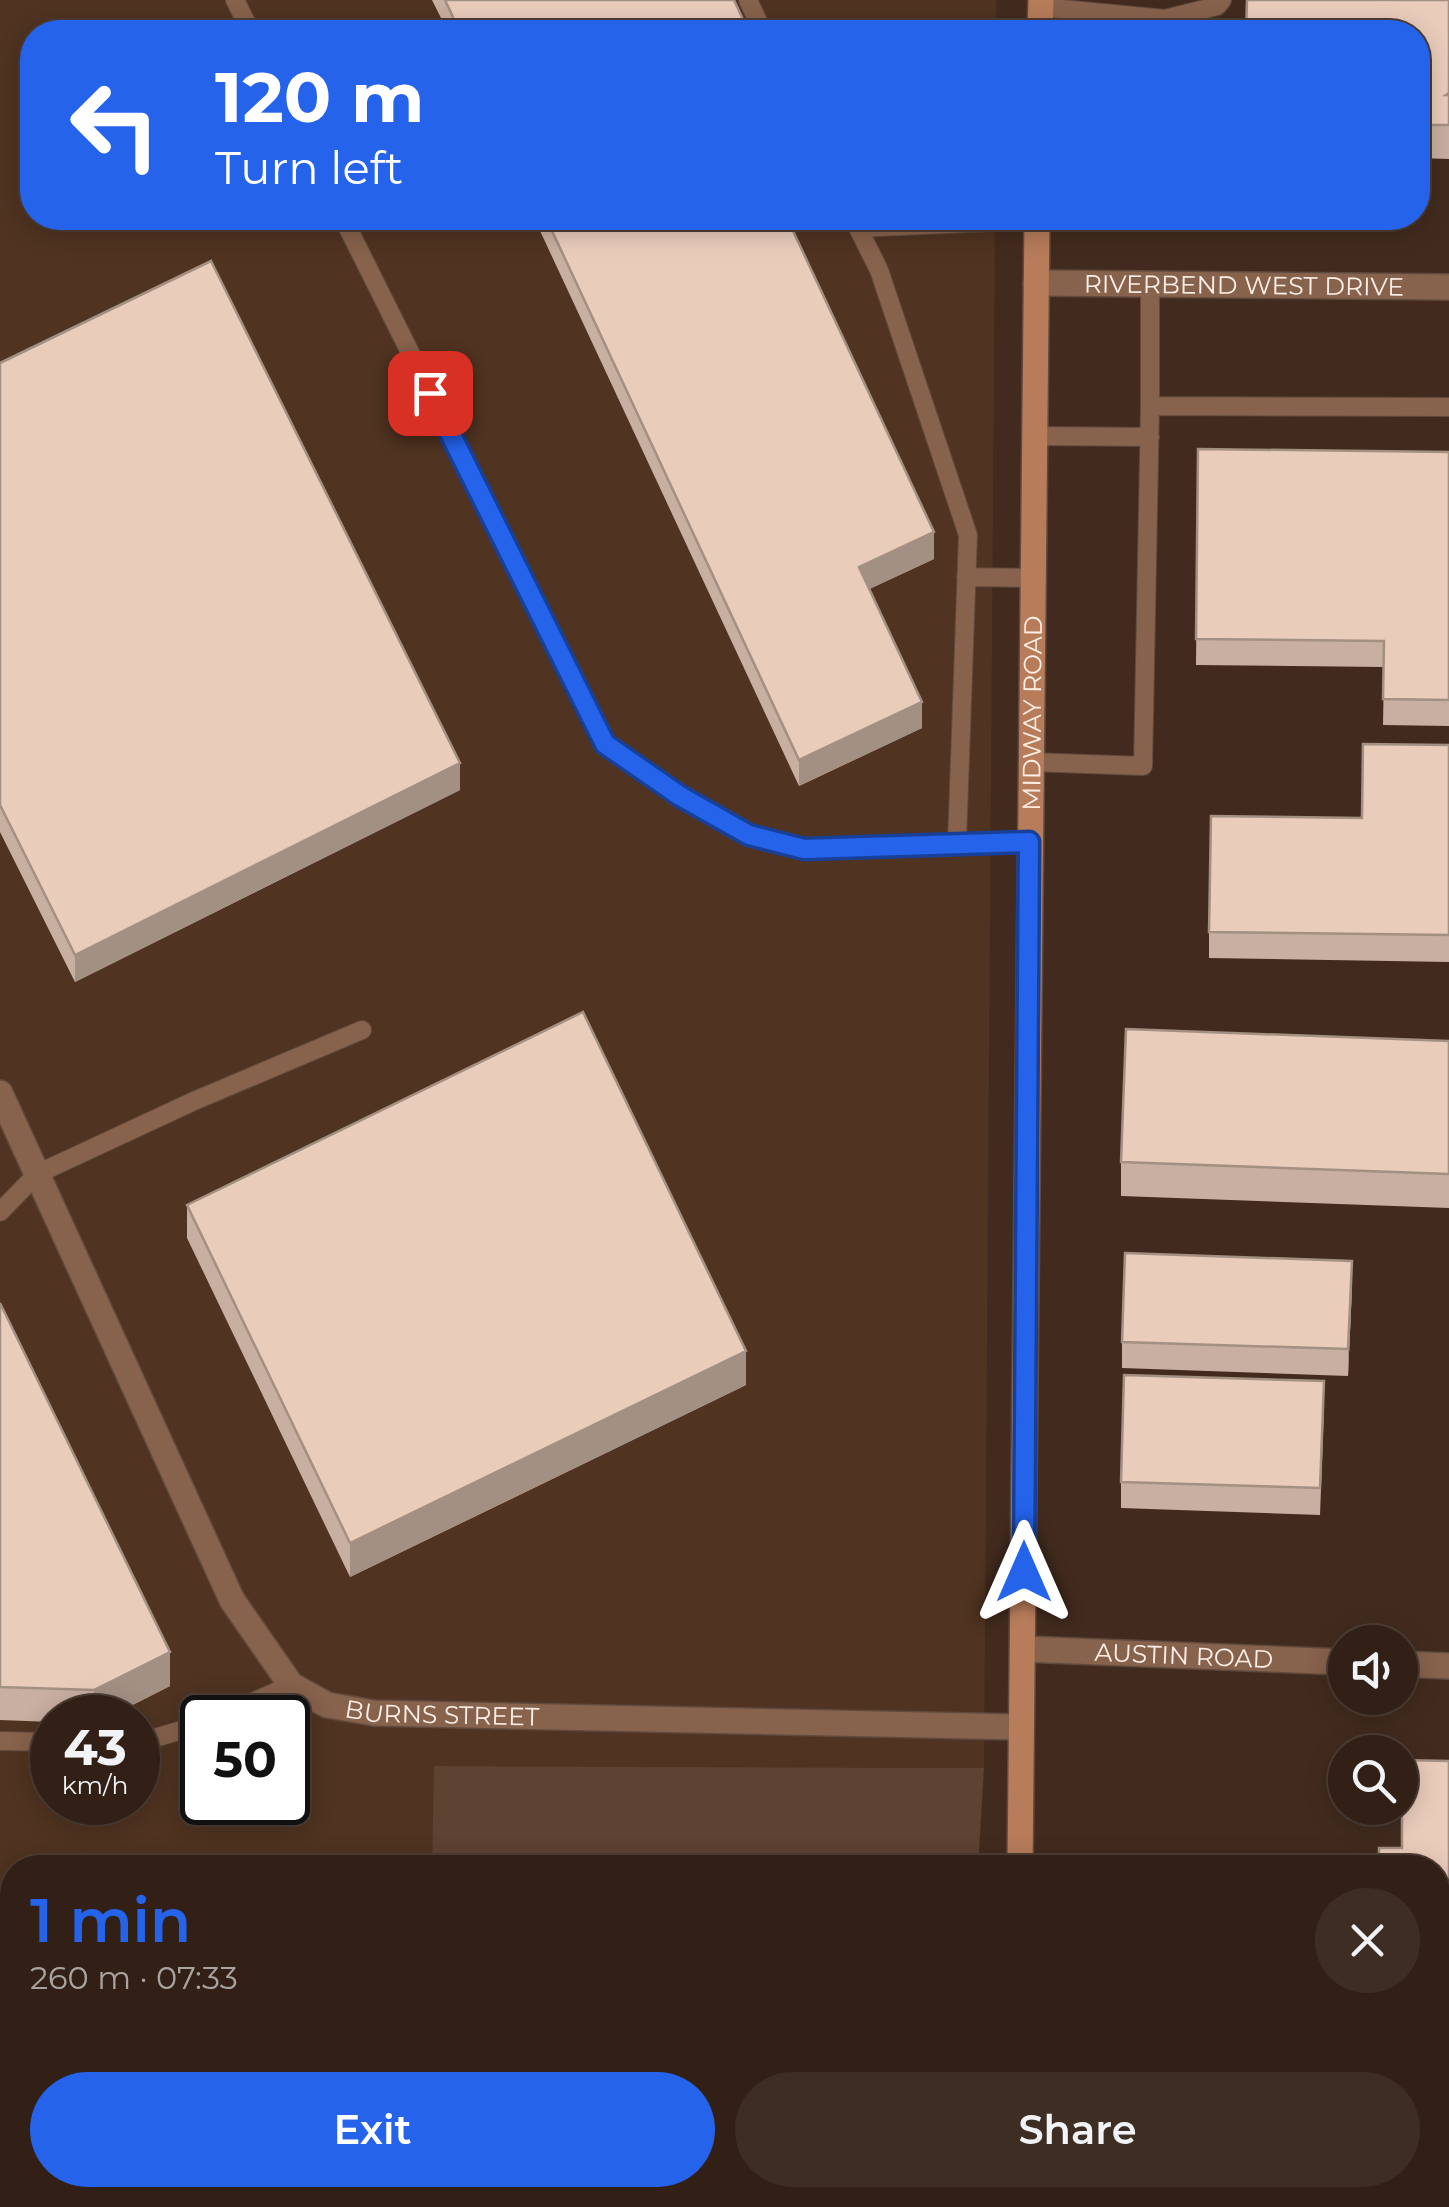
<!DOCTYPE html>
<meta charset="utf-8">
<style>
:root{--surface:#322016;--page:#3d2d23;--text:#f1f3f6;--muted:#a8a3a1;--line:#4d3e35;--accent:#2563eb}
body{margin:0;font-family:Montserrat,sans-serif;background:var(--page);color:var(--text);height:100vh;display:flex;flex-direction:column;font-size:38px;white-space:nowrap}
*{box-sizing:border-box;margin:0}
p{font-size:32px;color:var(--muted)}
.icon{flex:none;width:55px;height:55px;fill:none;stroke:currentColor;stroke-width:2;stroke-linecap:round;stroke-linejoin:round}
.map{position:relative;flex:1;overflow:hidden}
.side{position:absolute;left:0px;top:1855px;width:1450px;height:352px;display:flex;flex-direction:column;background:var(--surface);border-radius:40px 40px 0 0;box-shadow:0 5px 25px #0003,0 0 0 2px var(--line)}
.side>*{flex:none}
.banner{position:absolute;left:20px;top:20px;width:1410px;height:210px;border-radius:40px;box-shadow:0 5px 25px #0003,0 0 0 2px var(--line);background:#2563eb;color:#fff;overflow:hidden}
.buttons{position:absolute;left:1328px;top:1625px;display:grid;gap:20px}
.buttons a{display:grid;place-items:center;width:90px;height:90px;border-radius:50%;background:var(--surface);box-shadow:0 5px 25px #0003,0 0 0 2px var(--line);font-size:50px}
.speed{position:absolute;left:30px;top:1695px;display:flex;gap:20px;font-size:50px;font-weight:700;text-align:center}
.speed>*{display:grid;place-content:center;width:130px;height:130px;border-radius:50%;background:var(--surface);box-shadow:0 5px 25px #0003,0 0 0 2px var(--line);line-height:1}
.speed small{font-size:25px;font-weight:400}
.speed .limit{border:5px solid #111;border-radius:15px;background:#fff;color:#111}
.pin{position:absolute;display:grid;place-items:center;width:85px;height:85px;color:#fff;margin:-42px;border-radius:20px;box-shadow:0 5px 15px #0006}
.me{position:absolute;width:110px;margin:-55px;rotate:0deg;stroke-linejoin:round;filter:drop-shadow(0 0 8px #0008)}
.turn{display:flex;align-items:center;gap:35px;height:210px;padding:0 30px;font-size:45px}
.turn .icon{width:130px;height:130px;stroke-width:2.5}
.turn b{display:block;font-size:70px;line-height:85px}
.round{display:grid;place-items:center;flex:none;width:105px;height:105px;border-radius:52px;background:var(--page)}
.overview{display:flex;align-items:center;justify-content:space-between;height:170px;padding:0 30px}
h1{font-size:60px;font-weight:600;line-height:75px;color:var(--accent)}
.action{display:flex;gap:20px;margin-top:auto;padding:20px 30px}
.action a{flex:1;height:115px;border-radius:60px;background:var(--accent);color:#fff;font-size:40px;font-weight:600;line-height:115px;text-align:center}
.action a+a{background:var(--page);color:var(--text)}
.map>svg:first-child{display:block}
</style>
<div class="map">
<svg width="1449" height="2207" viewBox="0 0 1449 2207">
<rect width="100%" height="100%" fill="#422b1e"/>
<path fill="#503321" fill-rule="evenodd" d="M 0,0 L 996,0 L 996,32 L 32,32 L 32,218 L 995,218 L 984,1768 L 435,1766 L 432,1867 L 12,1868 L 12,2195 L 423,2195 L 423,2207 L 0,2207 ZM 52,1718 L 138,1718 L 138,1802 L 52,1802 ZM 202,1718 L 288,1718 L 288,1802 L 202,1802 Z"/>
<path fill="#5e4232" d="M 434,1766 L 984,1768 L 978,1867 L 432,1867 Z
M 423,2195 L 961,2195 L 960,2207 L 423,2207 Z"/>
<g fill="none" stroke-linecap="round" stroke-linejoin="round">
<g stroke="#604a3e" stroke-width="20">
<path id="lane" d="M 235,0 L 251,32
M 748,0 L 763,32
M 1041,7 L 1165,19 L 1217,6 L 1222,0
M 343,218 L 605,743 C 651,776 696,812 747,834 C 813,863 951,840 1029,842
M 853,218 L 879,270 L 968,535 L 957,842
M 858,228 L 1037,220
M 1150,406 L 1150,284
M 1034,436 L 1150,437
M 966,577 L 1032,578
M 1030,762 L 1143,766 L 1150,406 L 1449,407
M 0,1212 L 37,1174 L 194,1101 L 362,1030
M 217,1718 L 291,1685
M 0,1741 L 52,1742
M 138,1743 L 202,1724
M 1438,1985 L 1449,1988"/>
</g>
<g stroke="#604a3e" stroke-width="28">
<g id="street">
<path id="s1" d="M 1036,283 L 1449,287"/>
<path id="s2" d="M 0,1093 L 232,1600 L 291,1685 L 327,1705 L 374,1713 L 1021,1727"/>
<path id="s3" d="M 1024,1649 L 1345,1662"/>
<path d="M 1400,1664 L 1449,1666"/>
</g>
</g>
<g stroke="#604a3e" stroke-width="28">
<g id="secondary">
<path d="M 1040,32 L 1041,0"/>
<path id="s4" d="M 1020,1868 L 1037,218"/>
<path d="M 1003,2207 L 1004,2195"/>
</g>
</g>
<use href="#lane" stroke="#87624c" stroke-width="18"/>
<use href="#street" stroke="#87624c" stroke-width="25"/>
<use href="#secondary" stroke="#b77c5a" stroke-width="25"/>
</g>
<path fill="#c9afa1" d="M 432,0 L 585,0 L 749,32 L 448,32 Z
M 1449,0 L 1449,159 L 1418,158 L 1418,32 Z
M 534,218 L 787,218 L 934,559 L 869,589 L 922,728 L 799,786 Z
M 0,363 L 460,790 L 75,982 L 0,832 Z
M 1198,449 L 1449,452 L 1449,726 L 1383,725 L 1384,667 L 1196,665 Z
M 1449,745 L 1449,962 L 1209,958 L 1209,932 L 1362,818 Z
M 1449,1041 L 1449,1208 L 1121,1196 L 1121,1162 Z
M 187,1205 L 746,1385 L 350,1577 L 187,1238 Z
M 1352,1287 L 1348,1376 L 1122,1368 L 1122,1342 Z
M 0,1303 L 170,1686 L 107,1718 L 52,1718 L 52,1722 L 0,1720 Z
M 1324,1408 L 1320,1515 L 1121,1508 L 1121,1482 Z
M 1449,1761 L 1449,1948 L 1438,1947 L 1438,1868 L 1402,1848 Z"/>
<path fill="#a48f83" d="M 934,532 L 934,559 L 859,594 L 859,567 Z
M 922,702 L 922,728 L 799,786 L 799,760 Z
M 460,763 L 460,790 L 75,982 L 75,955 Z
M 1352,1261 L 1352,1287 L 1348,1376 L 1348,1349 Z
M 746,1351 L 746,1385 L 350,1577 L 350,1543 Z
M 170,1652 L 170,1686 L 107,1718 L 94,1718 L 94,1690 Z"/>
<path fill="#eaccbb" stroke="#a48f83" stroke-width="2.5" d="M 445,0 L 734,0 L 749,32 L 460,32 Z
M 1247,0 L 1449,0 L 1449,93 L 1446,95 L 1449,95 L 1449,125 L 1418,125 L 1418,32 L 1246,32 Z
M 546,218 L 787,218 L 934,532 L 859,567 L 922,702 L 799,760 Z
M 211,261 L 460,763 L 75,955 L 0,805 L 0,363 Z
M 1198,449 L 1449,452 L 1449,700 L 1383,699 L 1384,641 L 1196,639 Z
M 1363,744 L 1449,745 L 1449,935 L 1209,932 L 1211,816 L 1362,818 Z
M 583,1012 L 746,1351 L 350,1543 L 187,1205 Z
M 1126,1029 L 1449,1041 L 1449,1174 L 1121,1162 Z
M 1125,1253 L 1352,1261 L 1348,1349 L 1122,1342 Z
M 0,1303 L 170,1652 L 94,1690 L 0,1687 Z
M 1124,1375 L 1324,1381 L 1320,1488 L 1121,1482 Z
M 1402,1760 L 1449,1761 L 1449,1914 L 1438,1913 L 1438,1868 L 1379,1868 L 1379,1848 L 1402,1848 Z"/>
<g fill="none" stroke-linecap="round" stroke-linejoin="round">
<g stroke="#184099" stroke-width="25">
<path id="route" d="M 430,393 L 605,744 L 680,796 L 749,835 L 804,849 L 1029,842 L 1024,1572"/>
</g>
<use href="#route" stroke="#2563eb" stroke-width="18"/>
</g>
<g text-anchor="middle" stroke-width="10" stroke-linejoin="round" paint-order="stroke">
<g font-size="25" fill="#ffefe7" stroke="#422b1e">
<text dy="9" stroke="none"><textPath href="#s1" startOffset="208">RIVERBEND WEST DRIVE</textPath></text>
<text dy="9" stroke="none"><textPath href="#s4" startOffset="1155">MIDWAY ROAD</textPath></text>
<text dy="9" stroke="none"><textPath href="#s3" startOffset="160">AUSTIN ROAD</textPath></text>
<text dy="9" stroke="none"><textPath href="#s2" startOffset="818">BURNS STREET</textPath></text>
</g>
</g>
</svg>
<div class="buttons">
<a><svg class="icon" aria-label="sound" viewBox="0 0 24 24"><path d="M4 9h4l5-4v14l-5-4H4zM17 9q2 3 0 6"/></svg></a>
<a><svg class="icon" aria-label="search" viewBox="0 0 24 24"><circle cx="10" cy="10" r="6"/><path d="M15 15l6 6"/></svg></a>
</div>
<div class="speed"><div>43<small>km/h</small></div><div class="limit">50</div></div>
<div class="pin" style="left:430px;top:393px;background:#d93025"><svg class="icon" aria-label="arrive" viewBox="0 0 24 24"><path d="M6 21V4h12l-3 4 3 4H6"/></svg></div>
<svg class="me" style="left:1024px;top:1572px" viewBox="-20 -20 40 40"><path d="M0-17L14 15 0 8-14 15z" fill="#2563eb" stroke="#fff" stroke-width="4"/></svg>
<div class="banner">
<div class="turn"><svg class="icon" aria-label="left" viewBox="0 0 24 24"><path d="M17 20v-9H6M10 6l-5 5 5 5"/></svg><div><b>120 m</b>Turn left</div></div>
</div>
<section class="side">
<div class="overview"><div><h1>1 min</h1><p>260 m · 07:33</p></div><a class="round"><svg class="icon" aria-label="close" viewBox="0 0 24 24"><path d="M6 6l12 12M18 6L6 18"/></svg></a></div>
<div class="action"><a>Exit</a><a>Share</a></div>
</section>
</div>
